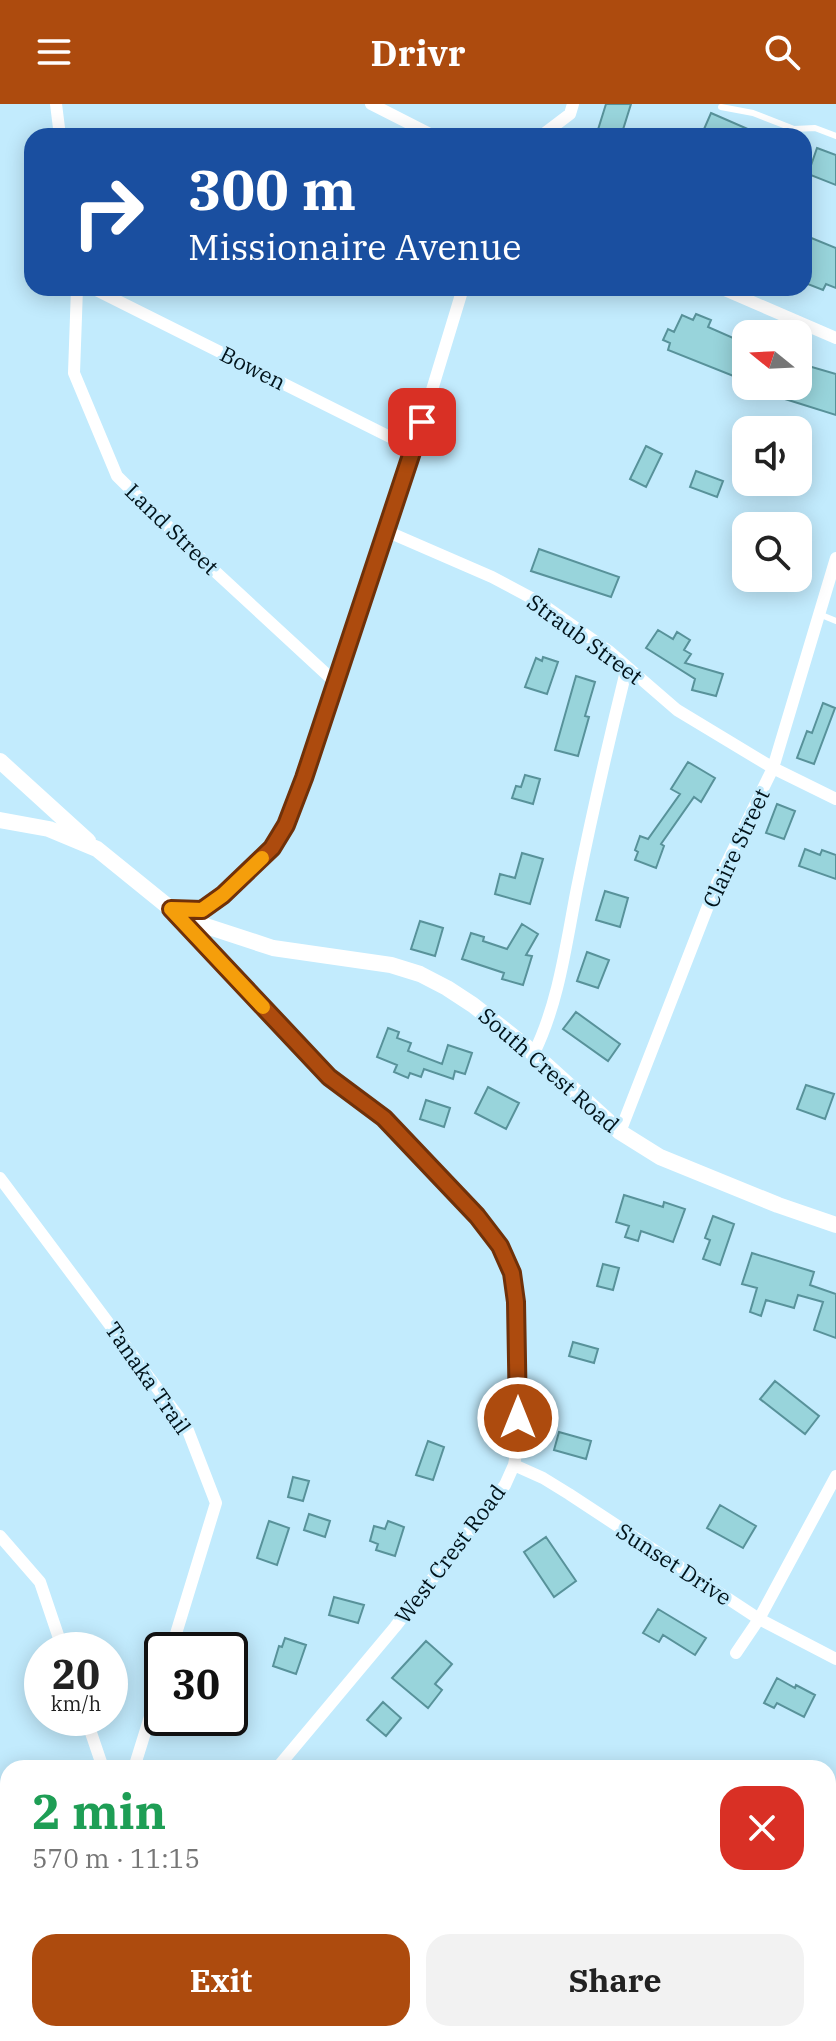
<!DOCTYPE html>
<meta charset="utf-8">
<style>
:root{--surface:#fff;--page:#f2f2f2;--text:#222;--muted:#767676;--accent:#ad4b0e}
body{margin:0;font-family:"IBM Plex Serif",serif;background:var(--page);color:var(--text);height:100vh;display:flex;flex-direction:column;font-size:30px;white-space:nowrap}
*{box-sizing:border-box;margin:0}
p{font-size:26px;color:var(--muted)}
.icon{flex:none;width:44px;height:44px;fill:none;stroke:currentColor;stroke-width:2;stroke-linecap:round;stroke-linejoin:round}
.map{position:relative;flex:1;overflow:hidden}
.drawer{position:absolute;left:0px;top:1656px;width:836px;height:282px;display:flex;flex-direction:column;background:var(--surface);border-radius:24px 24px 0 0;box-shadow:0 4px 20px #0003}
.drawer>*{flex:none}
.top-card{position:absolute;left:24px;top:24px;width:788px;height:168px;border-radius:24px;box-shadow:0 4px 20px #0003;background:#1a4fa0;color:#fff;overflow:hidden}
.needle{width:52px;rotate:288deg}
.fabs{position:absolute;left:732px;top:216px;display:grid;gap:16px}
.fabs a{display:grid;place-items:center;width:80px;height:80px;border-radius:16px;background:var(--surface);box-shadow:0 4px 20px #0003;font-size:40px}
.speed{position:absolute;left:24px;top:1528px;display:flex;gap:16px;font-size:40px;font-weight:700;text-align:center}
.speed>*{display:grid;place-content:center;width:104px;height:104px;border-radius:50%;background:var(--surface);box-shadow:0 4px 20px #0003;line-height:1}
.speed small{font-size:20px;font-weight:400}
.speed .limit{border:4px solid #111;border-radius:12px;background:#fff;color:#111}
.pin{position:absolute;display:grid;place-items:center;width:68px;height:68px;color:#fff;margin:-34px;border-radius:16px;box-shadow:0 4px 12px #0006}
.me{position:absolute;width:88px;margin:-44px;rotate:0deg;stroke-linejoin:round;filter:drop-shadow(0 0 6px #0008)}
.turn{display:flex;align-items:center;gap:28px;height:168px;padding:0 32px;font-size:36px}
.turn .icon{width:104px;height:104px;stroke-width:2.5}
.turn b{display:block;font-size:56px;line-height:68px}
.round{display:grid;place-items:center;flex:none;width:84px;height:84px;border-radius:24px;background:var(--page)}
.headline{display:flex;align-items:center;justify-content:space-between;height:136px;padding:0 32px}
h1{font-size:48px;font-weight:700;line-height:60px;color:#1e9e55}
.cta{display:flex;gap:16px;margin-top:auto;padding:16px 32px}
.cta a{flex:1;height:92px;border-radius:24px;background:var(--accent);color:#fff;font-size:32px;font-weight:700;line-height:92px;text-align:center}
.cta a+a{background:var(--page);color:var(--text)}
header{display:flex;justify-content:space-between;align-items:center;height:104px;padding:0 32px;background:var(--accent);color:#fff;font-size:36px;font-weight:700}
.map>svg:first-child{display:block}
</style>
<header><svg class="icon" aria-label="menu" viewBox="0 0 24 24"><path d="M4 6h16M4 12h16M4 18h16"/></svg>Drivr<svg class="icon" aria-label="search" viewBox="0 0 24 24"><circle cx="10" cy="10" r="6"/><path d="M15 15l6 6"/></svg></header>
<div class="map">
<svg width="836" height="1937" viewBox="0 0 836 1937">
<rect width="100%" height="100%" fill="#c2ebfd"/>
<path fill="#98d4db" stroke="#58929a" stroke-width="2" d="M 606,0 L 631,0 L 621,32 L 596,32 Z
M 711,9 L 764,32 L 701,32 Z
M 817,44 L 836,51 L 836,81 L 808,70 Z
M 804,131 L 836,144 L 836,184 L 826,180 L 823,186 L 805,179 L 808,172 L 804,171 Z
M 696,210 L 711,216 L 708,223 L 733,234 L 737,226 L 746,230 L 746,277 L 668,246 L 670,239 L 663,236 L 668,225 L 674,228 L 682,211 L 693,216 Z
M 798,259 L 836,270 L 836,311 L 785,295 L 788,282 L 798,282 Z
M 646,342 L 662,350 L 646,383 L 630,375 Z
M 696,367 L 723,377 L 717,393 L 690,383 Z
M 539,445 L 619,473 L 611,493 L 531,467 Z
M 658,526 L 673,535 L 677,528 L 690,536 L 684,546 L 691,550 L 685,559 L 723,570 L 716,592 L 692,586 L 695,575 L 646,544 Z
M 543,553 L 558,558 L 547,590 L 525,583 L 536,554 L 542,557 Z
M 576,572 L 595,578 L 585,612 L 589,613 L 578,652 L 555,646 Z
M 823,599 L 835,604 L 814,660 L 797,654 L 807,627 L 812,629 Z
M 688,658 L 715,674 L 701,698 L 694,693 L 661,740 L 664,742 L 656,764 L 635,756 L 638,748 L 635,746 L 640,732 L 648,735 L 680,690 L 671,685 Z
M 525,671 L 540,675 L 533,700 L 512,694 L 516,682 L 521,683 Z
M 777,700 L 795,707 L 784,735 L 766,729 Z
M 805,745 L 820,751 L 822,746 L 836,751 L 836,775 L 799,762 Z
M 522,749 L 543,755 L 530,800 L 495,790 L 500,770 L 515,774 Z
M 605,787 L 628,794 L 620,823 L 596,816 Z
M 420,817 L 443,824 L 435,852 L 411,845 Z
M 522,820 L 538,830 L 526,851 L 532,852 L 523,881 L 502,875 L 504,869 L 462,855 L 471,829 L 484,833 L 483,837 L 507,845 Z
M 587,848 L 609,856 L 598,884 L 577,877 Z
M 576,908 L 620,940 L 608,957 L 563,925 Z
M 388,924 L 399,928 L 397,934 L 411,939 L 408,947 L 442,960 L 448,941 L 472,949 L 465,970 L 455,967 L 453,975 L 424,965 L 421,973 L 410,969 L 408,974 L 394,968 L 397,961 L 377,953 Z
M 806,981 L 834,990 L 825,1015 L 797,1005 Z
M 488,983 L 519,999 L 506,1025 L 475,1009 Z
M 426,996 L 450,1004 L 444,1023 L 420,1015 Z
M 624,1091 L 663,1103 L 664,1098 L 685,1105 L 673,1138 L 641,1127 L 638,1137 L 625,1133 L 629,1122 L 616,1118 Z
M 713,1112 L 734,1120 L 720,1161 L 703,1155 L 710,1136 L 705,1134 Z
M 752,1149 L 814,1168 L 810,1181 L 836,1190 L 836,1234 L 814,1226 L 823,1198 L 798,1191 L 794,1204 L 766,1196 L 761,1212 L 750,1208 L 757,1184 L 742,1180 Z
M 603,1160 L 619,1164 L 613,1186 L 597,1182 Z
M 573,1238 L 598,1245 L 594,1259 L 569,1252 Z
M 775,1277 L 819,1312 L 805,1330 L 760,1295 Z
M 559,1328 L 591,1337 L 586,1355 L 554,1346 Z
M 428,1337 L 444,1343 L 433,1376 L 416,1371 Z
M 293,1373 L 309,1377 L 303,1397 L 288,1393 Z
M 720,1401 L 756,1422 L 743,1444 L 707,1424 Z
M 309,1410 L 330,1417 L 325,1433 L 304,1426 Z
M 269,1417 L 289,1424 L 277,1461 L 257,1454 Z
M 388,1417 L 404,1423 L 395,1452 L 376,1446 L 378,1440 L 370,1437 L 374,1422 L 385,1425 Z
M 546,1433 L 576,1477 L 554,1493 L 524,1448 Z
M 334,1493 L 364,1501 L 358,1519 L 329,1511 Z
M 658,1505 L 706,1534 L 695,1551 L 663,1531 L 659,1538 L 643,1529 Z
M 285,1534 L 306,1541 L 296,1570 L 273,1562 L 279,1542 L 282,1543 Z
M 426,1537 L 452,1560 L 435,1580 L 442,1586 L 428,1604 L 392,1574 Z
M 777,1574 L 795,1584 L 796,1581 L 815,1591 L 804,1613 L 777,1599 L 774,1604 L 764,1599 Z
M 383,1598 L 401,1614 L 386,1632 L 367,1616 Z"/>
<g fill="none" stroke-linecap="round" stroke-linejoin="round">
<path stroke="#fff" stroke-width="6" d="M 721,3 L 753,9 L 794,25 L 815,24 L 836,32
M 819,510 L 836,517"/>
<path stroke="#fff" stroke-width="12" d="M 56,0 L 60,32
M 371,0 L 434,32
M 541,32 L 570,10 L 573,0
M 77,184 L 74,269 L 117,372 L 193,447 L 336,579
M 92,184 L 414,345
M 720,184 L 836,234
M 386,427 L 492,473 L 539,498 L 610,548 L 677,606 L 773,664 L 836,695
M 174,805 L 202,806 L 223,791 L 272,744 L 286,721 L 304,674 L 414,345 L 463,184
M 176,811 L 329,973 L 384,1014 L 477,1112 L 500,1142 L 512,1169 L 516,1198 L 519,1290 L 518,1338 L 514,1361 L 505,1381 L 395,1523 L 277,1664
M 534,949 C 559,898 566,840 577,784 C 592,710 609,636 627,563
M 620,1028 L 717,779 L 773,664 L 836,454
M 0,1074 L 187,1324 L 216,1399 L 171,1546
M 514,1361 L 543,1374 L 569,1390 L 759,1515 L 836,1555
M 0,1432 L 40,1478 L 63,1546
M 736,1549 L 759,1515 L 836,1372
M 86,1614 L 103,1664
M 134,1664 L 162,1574
M 326,1930 L 333,1937
M 658,1930 L 659,1937
M 51,1937 L 53,1930
M 203,1937 L 204,1930
M 414,1937 L 421,1930"/>
<path stroke="#fff" stroke-width="16" d="M 0,657 L 88,737
M 0,716 L 49,725 L 97,745 L 171,805 L 206,822 L 273,844 L 391,861 L 420,870 L 447,884 L 473,901 L 524,941 L 620,1028 L 660,1053 L 778,1101 L 836,1121"/>
</g>
<g fill="none" stroke-linecap="round" stroke-linejoin="round">
<g stroke="#703109" stroke-width="20">
<path id="route" d="M 422,318 L 304,674 L 286,721 L 272,744 L 223,791 L 202,806 L 171,805 L 329,973 L 384,1014 L 477,1112 L 500,1142 L 512,1169 L 516,1198 L 518,1314"/>
</g>
<use href="#route" stroke="#ad4b0e" stroke-width="14"/>
<path stroke="#f59e0b" stroke-width="14" d="M 262,754 L 223,791 L 202,806 L 171,805 L 263,903"/>
</g>
<g text-anchor="middle" stroke-width="6" stroke-linejoin="round" paint-order="stroke">
<g font-size="22" fill="#01131a" stroke="#c2ebfd">
<text transform="translate(253 264) rotate(27)" y="8">Bowen</text>
<text transform="translate(172 425) rotate(44)" y="8">Land Street</text>
<text transform="translate(585 535) rotate(36)" y="8">Straub Street</text>
<text transform="translate(736 744) rotate(-65)" y="8">Claire Street</text>
<text transform="translate(549 966) rotate(41)" y="8">South Crest Road</text>
<text transform="translate(148 1274) rotate(55)" y="8">Tanaka Trail</text>
<text transform="translate(450 1450) rotate(-53)" y="8">West Crest Road</text>
<text transform="translate(674 1460) rotate(33)" y="8">Sunset Drive</text>
</g>
</g>
</svg>
<div class="fabs">
<a><svg class="needle" viewBox="-14 -14 28 28"><path d="M0-13l5 13h-10z" fill="#e53935"/><path d="M0 13l5-13h-10z" fill="#767676"/></svg></a>
<a><svg class="icon" aria-label="sound" viewBox="0 0 24 24"><path d="M4 9h4l5-4v14l-5-4H4zM17 9q2 3 0 6"/></svg></a>
<a><svg class="icon" aria-label="search" viewBox="0 0 24 24"><circle cx="10" cy="10" r="6"/><path d="M15 15l6 6"/></svg></a>
</div>
<div class="speed"><div>20<small>km/h</small></div><div class="limit">30</div></div>
<div class="pin" style="left:422px;top:318px;background:#d93025"><svg class="icon" aria-label="arrive" viewBox="0 0 24 24"><path d="M6 21V4h12l-3 4 3 4H6"/></svg></div>
<svg class="me" style="left:518px;top:1314px" viewBox="-20 -20 40 40"><circle r="17" fill="#ad4b0e" stroke="#fff" stroke-width="3"/><path d="M0-11L8 9 0 5-8 9z" fill="#fff"/></svg>
<div class="top-card">
<div class="turn"><svg class="icon" aria-label="right" viewBox="0 0 24 24"><path d="M7 20v-9h11M14 6l5 5-5 5"/></svg><div><b>300 m</b>Missionaire Avenue</div></div>
</div>
<section class="drawer">
<div class="headline"><div><h1>2 min</h1><p>570 m · 11:15</p></div><a class="round" style="background:#d93025;color:#fff"><svg class="icon" aria-label="close" viewBox="0 0 24 24"><path d="M6 6l12 12M18 6L6 18"/></svg></a></div>
<div class="cta"><a>Exit</a><a>Share</a></div>
</section>
</div>
